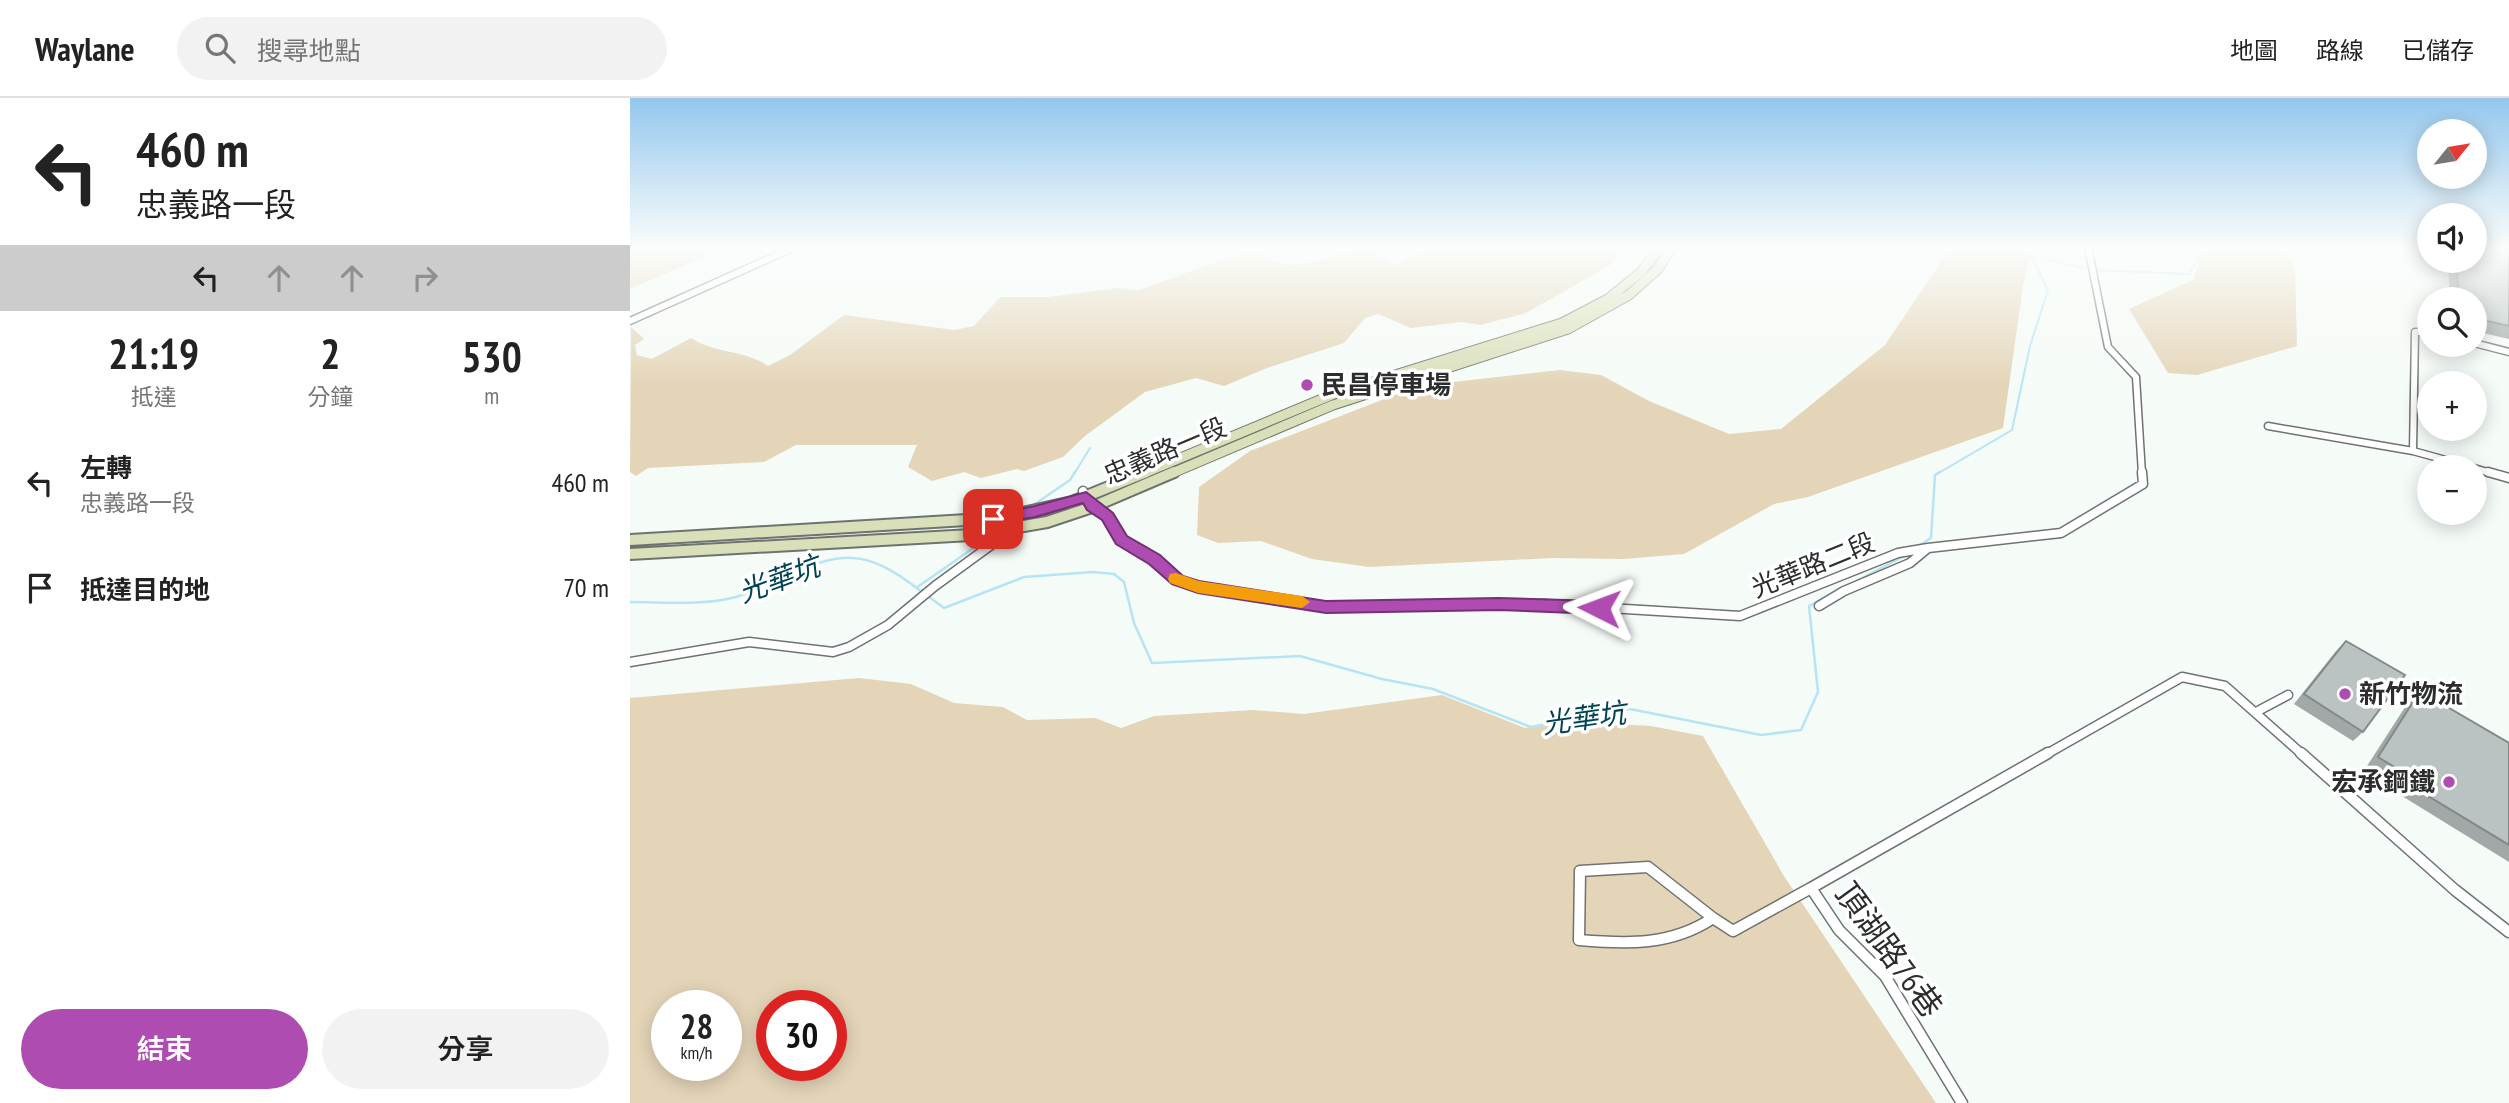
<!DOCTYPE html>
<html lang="zh-TW">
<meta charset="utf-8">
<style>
:root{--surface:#fff;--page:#f2f2f2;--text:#222;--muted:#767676;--line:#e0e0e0;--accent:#af4cb2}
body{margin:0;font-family:"PT Sans Narrow","Noto Sans TC",sans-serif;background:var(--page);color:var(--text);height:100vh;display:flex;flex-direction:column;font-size:26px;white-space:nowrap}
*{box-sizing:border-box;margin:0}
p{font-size:23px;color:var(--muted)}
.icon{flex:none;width:38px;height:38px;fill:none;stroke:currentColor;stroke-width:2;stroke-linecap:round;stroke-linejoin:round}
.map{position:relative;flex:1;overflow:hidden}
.panel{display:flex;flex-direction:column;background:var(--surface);width:630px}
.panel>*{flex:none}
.guide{background:#fff;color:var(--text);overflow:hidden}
.needle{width:46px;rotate:60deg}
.buttons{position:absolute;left:1787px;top:21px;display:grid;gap:14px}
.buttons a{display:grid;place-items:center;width:70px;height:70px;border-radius:50%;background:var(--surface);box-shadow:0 4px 18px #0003;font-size:35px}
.speed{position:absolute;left:21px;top:892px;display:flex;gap:14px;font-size:35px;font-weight:700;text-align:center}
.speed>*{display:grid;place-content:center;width:91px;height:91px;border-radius:50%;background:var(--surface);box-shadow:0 4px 18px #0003;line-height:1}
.speed small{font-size:18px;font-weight:400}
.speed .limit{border:10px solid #d22;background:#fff;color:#111}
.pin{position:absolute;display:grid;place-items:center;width:60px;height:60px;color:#fff;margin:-30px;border-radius:14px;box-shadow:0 4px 10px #0006}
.me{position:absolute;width:77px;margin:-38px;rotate:273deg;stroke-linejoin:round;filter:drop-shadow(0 0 5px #0008)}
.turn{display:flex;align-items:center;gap:24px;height:147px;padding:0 21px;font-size:32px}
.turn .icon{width:91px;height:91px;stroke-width:2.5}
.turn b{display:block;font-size:49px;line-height:60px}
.lanes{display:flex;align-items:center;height:66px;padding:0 21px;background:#0003;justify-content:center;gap:35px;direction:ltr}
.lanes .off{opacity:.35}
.eta{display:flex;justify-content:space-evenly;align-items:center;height:119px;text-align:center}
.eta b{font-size:42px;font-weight:600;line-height:49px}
.action{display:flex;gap:14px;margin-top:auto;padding:14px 21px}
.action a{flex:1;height:80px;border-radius:42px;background:var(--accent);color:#fff;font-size:28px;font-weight:600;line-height:80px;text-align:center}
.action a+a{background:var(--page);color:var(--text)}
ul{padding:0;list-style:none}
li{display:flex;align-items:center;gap:21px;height:105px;padding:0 21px}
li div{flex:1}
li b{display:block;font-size:26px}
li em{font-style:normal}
header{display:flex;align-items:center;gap:42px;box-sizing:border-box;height:98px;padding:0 35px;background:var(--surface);border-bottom:2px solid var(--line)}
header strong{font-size:33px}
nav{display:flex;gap:38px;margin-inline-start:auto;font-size:24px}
.search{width:490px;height:63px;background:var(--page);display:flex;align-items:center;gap:18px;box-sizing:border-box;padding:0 24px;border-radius:38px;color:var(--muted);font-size:26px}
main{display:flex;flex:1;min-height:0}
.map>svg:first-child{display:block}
</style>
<header>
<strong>Waylane</strong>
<div class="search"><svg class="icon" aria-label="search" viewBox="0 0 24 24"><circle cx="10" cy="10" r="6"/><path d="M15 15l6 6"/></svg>搜尋地點</div>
<nav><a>地圖</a><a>路線</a><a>已儲存</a></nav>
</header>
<main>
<section class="panel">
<div class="guide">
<div class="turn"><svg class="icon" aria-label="left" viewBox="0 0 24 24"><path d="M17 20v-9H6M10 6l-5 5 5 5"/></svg><div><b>460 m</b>忠義路一段</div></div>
<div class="lanes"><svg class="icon" aria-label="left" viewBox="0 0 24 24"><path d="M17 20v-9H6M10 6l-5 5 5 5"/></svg><svg class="icon off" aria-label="ahead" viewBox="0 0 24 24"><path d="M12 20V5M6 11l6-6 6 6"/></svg><svg class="icon off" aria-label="ahead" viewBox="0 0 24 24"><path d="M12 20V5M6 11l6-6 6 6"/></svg><svg class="icon off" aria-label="right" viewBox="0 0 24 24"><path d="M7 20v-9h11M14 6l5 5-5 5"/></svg></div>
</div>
<div class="eta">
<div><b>21:19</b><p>抵達</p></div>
<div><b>2</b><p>分鐘</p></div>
<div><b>530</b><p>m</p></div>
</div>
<ul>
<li><svg class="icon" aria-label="left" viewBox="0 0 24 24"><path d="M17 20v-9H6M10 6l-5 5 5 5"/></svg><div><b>左轉</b><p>忠義路一段</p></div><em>460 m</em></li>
<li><svg class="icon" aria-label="arrive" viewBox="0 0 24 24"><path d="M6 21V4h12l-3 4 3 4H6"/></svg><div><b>抵達目的地</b></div><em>70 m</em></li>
</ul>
<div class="action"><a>結束</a><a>分享</a></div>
</section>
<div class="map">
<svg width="1879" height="1005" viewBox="0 0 1879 1005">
<rect width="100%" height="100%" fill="#f5fbf7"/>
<path fill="#e4d5b8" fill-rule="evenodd" d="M 0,149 L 97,149 L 0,191 Z
M 719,149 L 746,149 L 753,161 L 765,167 L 790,154 L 790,149 L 994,149 L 984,165 L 896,215 L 850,227 L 832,224 L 781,230 L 748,216 L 735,220 L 714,245 L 637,270 L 594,288 L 566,280 L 515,294 L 455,338 L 433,359 L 394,373 L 387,371 L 351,380 L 334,374 L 302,383 L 278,369 L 287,347 L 166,347 L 134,364 L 18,370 L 6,378 L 0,374 L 1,229 L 14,241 L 5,247 L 7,257 L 22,261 L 61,240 C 86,256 116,252 138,268 L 160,257 L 214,217 L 324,232 L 344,228 L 370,199 L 418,199 L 488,190 L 509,192 L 623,151 C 659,177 677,166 717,153 Z
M 1326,149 L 1402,149 L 1393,188 L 1373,330 L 1178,399 L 1144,406 L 1054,456 L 993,461 L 923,460 L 739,469 L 682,461 L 631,443 L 588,445 L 567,437 L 569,389 L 620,353 L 788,288 L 930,272 L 971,277 L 1019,303 L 1099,336 L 1151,331 L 1255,247 L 1315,158 Z
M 1574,149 L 1653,149 L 1665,171 L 1667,248 L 1567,277 L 1538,275 L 1499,211 L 1563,182 Z
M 229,580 L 281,586 L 324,605 L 373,609 L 397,622 L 465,620 L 491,630 L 524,618 L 623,612 L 674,616 L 812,597 L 895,630 L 932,623 L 1021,628 L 1073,638 L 1154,778 L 1306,1005 L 0,1005 L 0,600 ZM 37,908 L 96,908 L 96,968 L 37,968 ZM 142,908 L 201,908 L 201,968 L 142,968 Z"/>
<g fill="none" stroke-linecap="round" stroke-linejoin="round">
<path stroke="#b6e4f5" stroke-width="2" d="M 444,376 L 460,350
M 1307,376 L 1382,332 L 1400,248 L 1418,192 L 1401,158 L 1462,172 L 1559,176 L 1574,149"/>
<path stroke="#b6e4f5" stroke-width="2.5" d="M 405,406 L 440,382 L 445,374
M 1287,449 L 1301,440 L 1305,377 L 1310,374
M 1223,485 L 1276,457
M 286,490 L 352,444
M 298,498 L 314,510 L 394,479 L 463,474 L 484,476 L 494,484 L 504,525 L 522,565 L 670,558 L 752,581 L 803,591 L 901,629 L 1000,611 L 1131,637 L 1171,632 L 1188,594 L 1179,508 L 1201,496
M 0,504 C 36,504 71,508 106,499 C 120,495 133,488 146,482 C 212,453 233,448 292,494"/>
<g stroke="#6e736f" stroke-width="9">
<path id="minor-far2" d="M 1458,149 L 1478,249 L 1506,279 L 1512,376
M 0,223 L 165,149
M 1844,245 L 1879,254
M 1638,328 L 1783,353 L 1841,369
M 1783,353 L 1785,234 L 1799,234
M 1844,370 L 1864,376"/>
</g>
<g stroke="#6e736f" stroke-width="11">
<path id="minor-far1" d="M 1858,374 L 1879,380
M 453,393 L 462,409 L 478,418 L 492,442 L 525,461 L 547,482 L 568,489 L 696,509 L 914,506 L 1110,518 L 1268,455 L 1298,450
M 1189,508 L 1214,493 L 1280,465 L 1298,450 L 1431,435 L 1513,386 L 1512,374
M 0,564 L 119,544 L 203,554 L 219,549 L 258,527 L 305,488 L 383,431 L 386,418
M 1626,614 L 1658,597
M 1415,657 L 1552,579 L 1595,588 L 1673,657"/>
</g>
<g stroke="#6e736f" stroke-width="13">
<path id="minor" d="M 1671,655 L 1825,792 L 1879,834
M 1018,769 L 1083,820 C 1041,848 997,846 949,842 L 950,773 Z
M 1181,790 L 1418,655
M 1083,820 L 1103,833 L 1181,790 L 1209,832 L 1255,878 L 1332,1005"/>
</g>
<g stroke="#6e736f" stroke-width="11">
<path id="secondary-far1" d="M 512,376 L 704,296 L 932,225 L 978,201 L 1011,174 L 1030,149
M 540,376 L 703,307 L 938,231 L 999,197 L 1028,171 L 1042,149"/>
</g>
<g stroke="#6e736f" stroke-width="14">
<path id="secondary" d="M 0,442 L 370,420 L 442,404 L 516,374
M 0,456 L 341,437 L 417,424 L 462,409 L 544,374"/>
</g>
<use href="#minor-far2" stroke="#fff" stroke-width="6"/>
<use href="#minor-far1" stroke="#fff" stroke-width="8"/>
<use href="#minor" stroke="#fff" stroke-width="10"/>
<use href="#secondary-far1" stroke="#d9dfb8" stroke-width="9"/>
<use href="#secondary" stroke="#d9dfb8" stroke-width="10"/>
</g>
<path fill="#a1a8a7" d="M 1879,151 L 1879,241 L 1844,233 L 1844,201 L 1820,201 L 1818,168 L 1814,167 L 1814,163 L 1844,163 Z
M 1716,543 L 1733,634 L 1723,643 L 1664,606 L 1706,553 Z
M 1790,593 L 1879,645 L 1879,764 L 1759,690 L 1757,686 L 1760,682 L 1737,668 L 1779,603 Z"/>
<path fill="#bbc3c2" stroke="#838888" stroke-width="2" d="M 1844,149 L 1869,149 L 1879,151 L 1879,228 L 1844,220 L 1844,201 L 1829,201 L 1826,163 L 1844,163 Z
M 1716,543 L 1775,577 L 1733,634 L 1674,596 Z
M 1790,593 L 1879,645 L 1879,747 L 1770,681 L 1768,677 L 1771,673 L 1748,659 Z"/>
<linearGradient id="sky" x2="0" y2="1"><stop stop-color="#94c7ed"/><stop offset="0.52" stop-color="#fafdfb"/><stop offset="1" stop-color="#fafdfb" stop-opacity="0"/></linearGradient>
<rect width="1879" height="289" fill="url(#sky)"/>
<path fill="#af4cb2" stroke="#723174" stroke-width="2" d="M 456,394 L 483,415 L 497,438 L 530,457 L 553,478 L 569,483 L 696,503 L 869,500 L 969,503 L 977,510 L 969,516 L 869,512 L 696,515 L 568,495 L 542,486 L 519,466 L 486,446 L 472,422 L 457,412 L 453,405 L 405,419 L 363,426 L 355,421 L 363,416 L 405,408 Z"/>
<path fill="#f59e0b" d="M 546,475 L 569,483 L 672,498 L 680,504 L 672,510 L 568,495 L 540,485 L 538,481 L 540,476 Z"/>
<g fill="#af4cb2" stroke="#fff" stroke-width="2.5">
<circle cx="677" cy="287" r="7"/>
<circle cx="1715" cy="596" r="7"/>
<circle cx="1819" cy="684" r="7"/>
</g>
<g text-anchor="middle" stroke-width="7" stroke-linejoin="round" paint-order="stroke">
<g font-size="26" font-weight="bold" fill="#2b2e2c" stroke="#fff" text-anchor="start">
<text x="691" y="296">民昌停車場</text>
<text x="1729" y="605">新竹物流</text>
<text x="1805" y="693" text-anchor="end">宏承鋼鐵</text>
</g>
<g font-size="26" fill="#2b2e2c" stroke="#fff">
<text transform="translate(535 353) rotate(-23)" y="9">忠義路一段</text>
<text transform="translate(1183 467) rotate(-22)" y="9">光華路二段</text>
</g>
<g font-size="28" font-style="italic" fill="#004355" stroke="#fff">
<text transform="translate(149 481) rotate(-20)" y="10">光華坑</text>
<text transform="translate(954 620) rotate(-8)" y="10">光華坑</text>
</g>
<g font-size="32" fill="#2b2e2c" stroke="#fff">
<text transform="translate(1259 852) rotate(54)" y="11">頂湖路76巷</text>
</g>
</g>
</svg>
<div class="buttons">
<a><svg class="needle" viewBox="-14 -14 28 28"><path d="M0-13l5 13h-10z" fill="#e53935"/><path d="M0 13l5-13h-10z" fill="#767676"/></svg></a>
<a><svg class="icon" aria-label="sound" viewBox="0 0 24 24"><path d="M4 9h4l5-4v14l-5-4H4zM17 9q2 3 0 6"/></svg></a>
<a><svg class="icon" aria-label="search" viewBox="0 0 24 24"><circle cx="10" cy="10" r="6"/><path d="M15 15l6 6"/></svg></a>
<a>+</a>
<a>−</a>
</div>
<div class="speed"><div>28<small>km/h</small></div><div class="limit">30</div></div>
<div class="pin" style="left:363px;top:421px;background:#d93025"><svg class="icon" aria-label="arrive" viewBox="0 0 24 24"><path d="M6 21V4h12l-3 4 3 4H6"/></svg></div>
<svg class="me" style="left:969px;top:510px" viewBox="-20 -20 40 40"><path d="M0-17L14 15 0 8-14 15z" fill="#af4cb2" stroke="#fff" stroke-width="4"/></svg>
</div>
</main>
